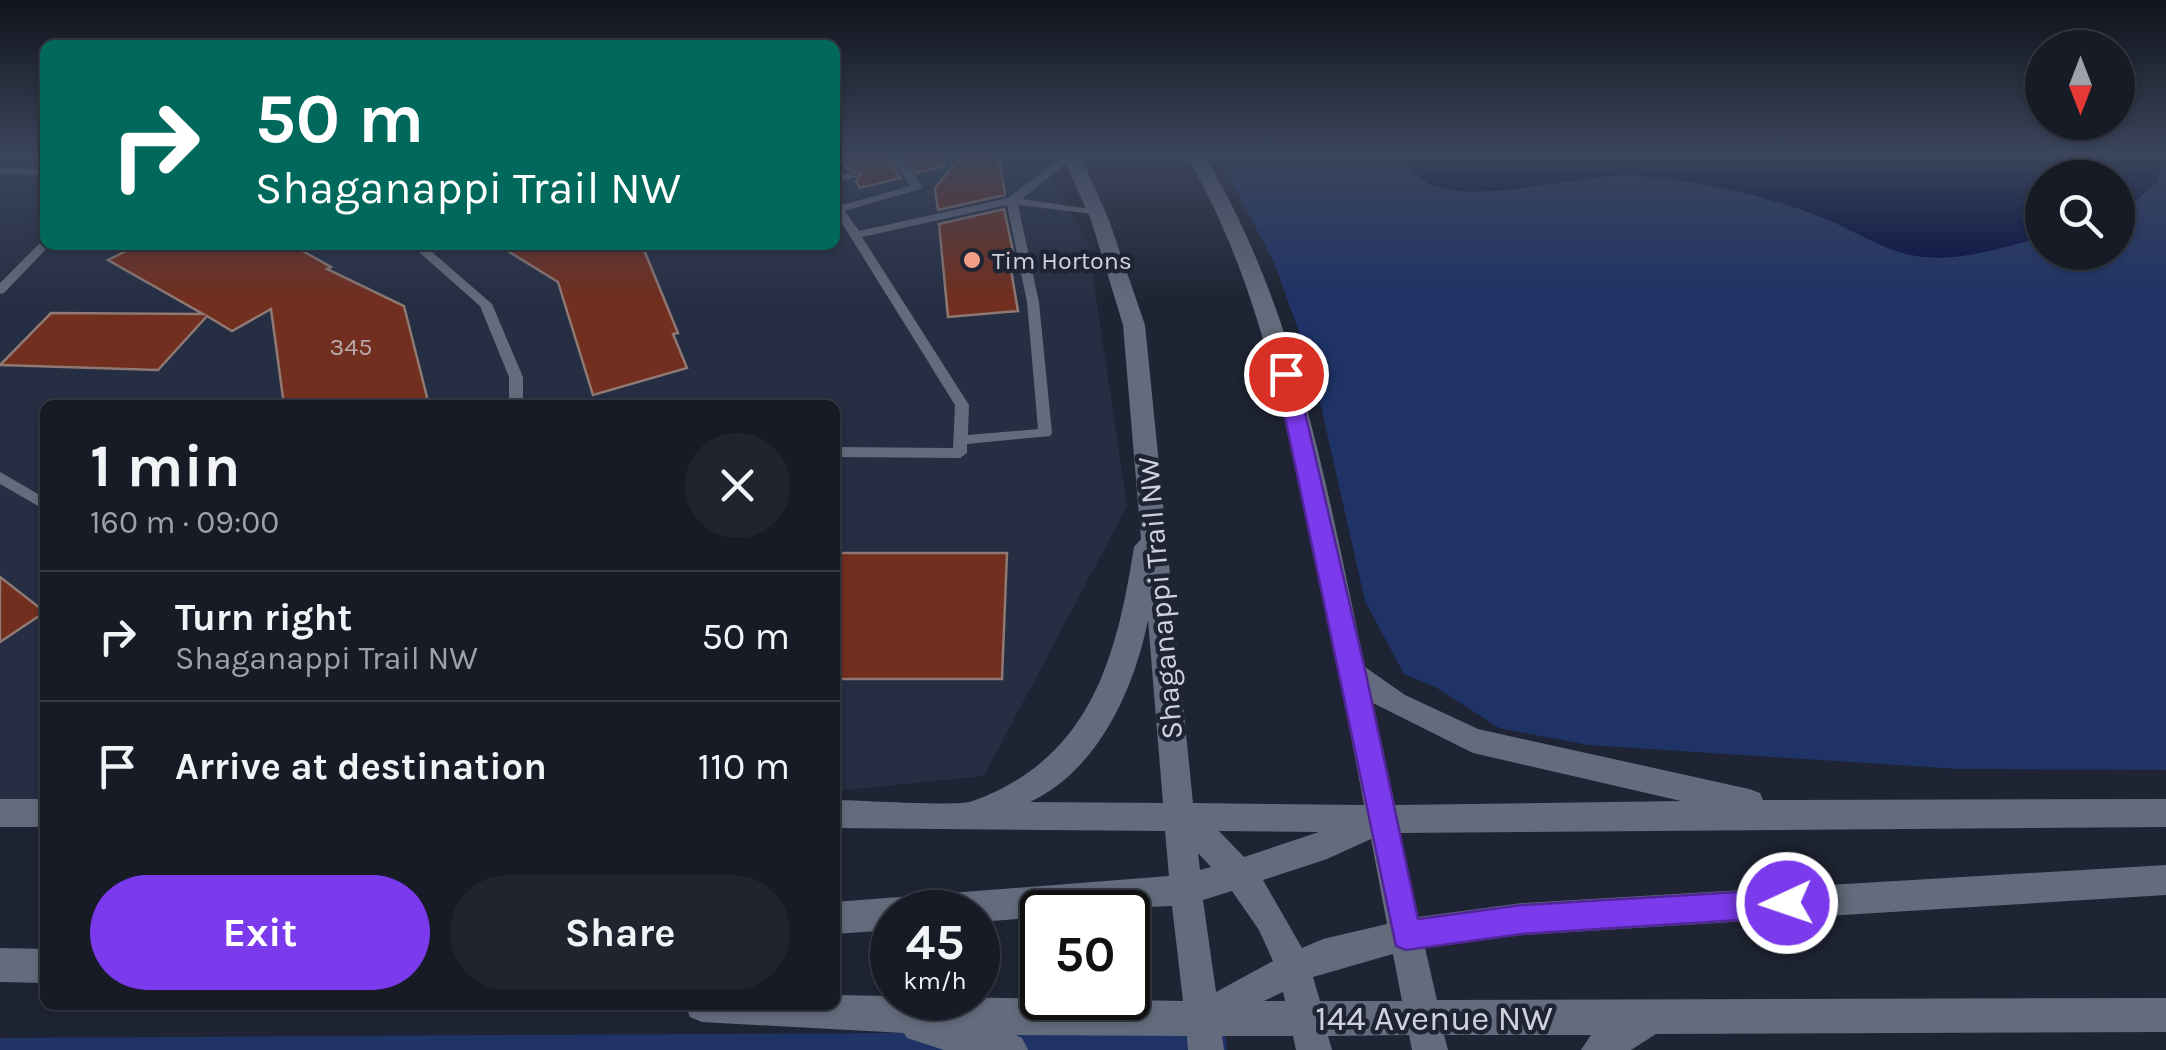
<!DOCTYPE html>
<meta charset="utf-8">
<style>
:root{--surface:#161b26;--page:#1f242e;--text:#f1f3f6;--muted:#9ea1a7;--line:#353943;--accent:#7c3aed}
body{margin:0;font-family:Karla,sans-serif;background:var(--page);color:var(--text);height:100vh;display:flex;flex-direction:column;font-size:38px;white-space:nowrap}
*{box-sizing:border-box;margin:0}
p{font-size:32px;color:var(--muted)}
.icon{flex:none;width:55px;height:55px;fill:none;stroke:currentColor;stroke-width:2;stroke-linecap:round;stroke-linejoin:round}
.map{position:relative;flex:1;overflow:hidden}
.side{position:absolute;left:40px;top:400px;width:800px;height:610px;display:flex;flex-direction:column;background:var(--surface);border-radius:15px;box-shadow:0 2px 8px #0004,0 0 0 2px var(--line)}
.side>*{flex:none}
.hud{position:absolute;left:40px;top:40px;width:800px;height:210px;border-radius:15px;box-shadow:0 2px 8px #0004,0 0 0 2px var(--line);background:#00695c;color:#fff;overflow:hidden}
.needle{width:65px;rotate:180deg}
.tools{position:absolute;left:2025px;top:30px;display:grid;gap:20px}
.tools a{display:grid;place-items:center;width:110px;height:110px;border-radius:50%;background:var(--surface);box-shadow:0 2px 8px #0004,0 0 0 2px var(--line);font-size:50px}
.speed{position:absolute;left:870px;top:890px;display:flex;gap:20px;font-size:50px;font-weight:700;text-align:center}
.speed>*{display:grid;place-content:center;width:130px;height:130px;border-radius:50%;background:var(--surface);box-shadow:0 2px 8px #0004,0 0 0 2px var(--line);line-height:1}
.speed small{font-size:25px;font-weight:400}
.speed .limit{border:5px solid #111;border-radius:15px;background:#fff;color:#111}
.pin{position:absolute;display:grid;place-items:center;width:85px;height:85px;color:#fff;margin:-42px;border:5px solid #fff;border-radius:50%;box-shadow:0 2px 10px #0007}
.me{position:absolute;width:110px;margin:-55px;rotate:267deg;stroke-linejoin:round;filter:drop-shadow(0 0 8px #0008)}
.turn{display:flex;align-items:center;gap:35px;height:210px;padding:0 50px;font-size:45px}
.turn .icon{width:130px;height:130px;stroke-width:2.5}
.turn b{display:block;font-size:70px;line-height:85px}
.round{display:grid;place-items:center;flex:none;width:105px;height:105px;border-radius:52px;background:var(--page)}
.head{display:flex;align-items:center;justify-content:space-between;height:170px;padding:0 50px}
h1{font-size:60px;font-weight:700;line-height:75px}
.primary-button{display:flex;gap:20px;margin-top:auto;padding:20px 50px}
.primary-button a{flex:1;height:115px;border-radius:60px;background:var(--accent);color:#fff;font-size:40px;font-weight:700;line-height:115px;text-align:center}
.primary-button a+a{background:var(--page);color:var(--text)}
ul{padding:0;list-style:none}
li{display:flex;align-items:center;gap:30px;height:130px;padding:0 50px;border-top:2px solid var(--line)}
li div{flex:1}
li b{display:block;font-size:38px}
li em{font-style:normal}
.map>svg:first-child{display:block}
</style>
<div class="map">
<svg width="2166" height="1050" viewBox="0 0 2166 1050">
<rect width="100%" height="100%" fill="#1e2433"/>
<path fill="#252e42" d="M 0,155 L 45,155 L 45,245 L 835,245 L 835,155 L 1039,155 L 1088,243 L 1127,506 L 984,776 L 835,791 L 835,405 L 45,405 L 45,813 L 0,813 Z"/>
<path fill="#1f3367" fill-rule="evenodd" d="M 1217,155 L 2166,155 L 2166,770 L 1959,769 L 1588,745 L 1499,728 L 1437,688 L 1404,674 L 1365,601 L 1313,371 L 1274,262 ZM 2042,178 L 2118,178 L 2118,252 L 2042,252 Z
M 1225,1031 L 1227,1050 L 0,1050 L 0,1038 Z"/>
<path fill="#020a3f" d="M 1399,155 L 2163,155 L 2158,181 L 2119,216 L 2118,178 L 2042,178 L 2042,237 C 2004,247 1963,261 1923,257 C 1884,253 1852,228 1816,215 C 1759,194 1699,181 1638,176 C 1584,171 1463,212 1420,178 C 1412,172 1405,163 1399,155 Z"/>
<path fill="#722e1e" stroke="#8f7973" stroke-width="2.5" d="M 847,155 L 886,155 L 900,178 L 860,188 L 856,181 L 861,174 L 848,169 L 842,161 Z
M 905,155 L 942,155 L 944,166 L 917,173 Z
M 963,155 L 992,155 L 1000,164 L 1005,195 L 938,210 L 935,188 Z
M 1004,209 L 1017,270 L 1011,270 L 1018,311 L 948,317 L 939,224 Z
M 138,245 L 292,245 L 331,267 L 327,269 L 404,306 L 429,405 L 284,405 L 271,309 L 232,331 L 207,316 L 158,370 L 0,365 L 51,313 L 203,314 L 108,260 Z
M 498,245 L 642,245 L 678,333 L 673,334 L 687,368 L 593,395 L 558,282 Z
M 835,553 L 1007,553 L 1002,679 L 835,679 Z
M 0,577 L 45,612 L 0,642 Z"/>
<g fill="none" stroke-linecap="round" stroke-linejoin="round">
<path fill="#636b7c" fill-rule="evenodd" d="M 835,155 L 843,155 L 843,156 L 835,160 Z
M 889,155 L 900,155 L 923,188 L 845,211 L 859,231 L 1008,198 L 1064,155 L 1076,155 L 1022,199 L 1097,210 L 1103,213 L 1101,215 L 1018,205 L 1039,302 L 1052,433 L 1050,436 L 967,444 L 967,453 L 960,458 L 835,457 L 835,447 L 953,448 L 955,405 L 835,212 L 835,200 L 842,205 L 910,186 ZM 1007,205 L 1027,302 L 1038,429 L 968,435 L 969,405 L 862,237 Z
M 0,168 L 45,169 L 45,175 L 0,174 Z
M 852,172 L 857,175 L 856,177 L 835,183 L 835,177 Z
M 45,240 L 45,245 L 49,246 L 4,293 L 0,294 L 0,283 L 41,242 Z
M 411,245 L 424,245 L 492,304 L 523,377 L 523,405 L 509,405 L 509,377 L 480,306 Z
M 0,472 L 45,498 L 45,510 L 0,484 Z"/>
<path fill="#636b7c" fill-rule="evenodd" d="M 1062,155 L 1080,155 L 1109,220 L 1145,325 L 1193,803 L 1364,805 C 1344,698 1323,591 1299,484 C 1274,370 1246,257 1186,155 L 1204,155 C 1297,308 1328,494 1365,667 L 1405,695 L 1478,729 L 1749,789 L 1760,793 L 1763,800 L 2166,799 L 2166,827 L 1400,833 L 1418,917 L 1522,903 L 2166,865 L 2166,895 L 1522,935 L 1425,948 L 1437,1000 L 2166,998 L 2166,1032 L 1656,1034 L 1631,1050 L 1581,1050 L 1591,1035 L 1444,1035 L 1448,1050 L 1412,1050 L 1409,1035 L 1328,1036 L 1332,1050 L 1296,1050 L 1293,1036 L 1222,1036 L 1224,1050 L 1188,1050 L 1187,1036 L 1016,1035 L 1022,1038 L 1028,1050 L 944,1050 L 907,1038 L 904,1033 L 702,1022 L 690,1017 L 685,1005 L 835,1005 L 835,995 L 1183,1001 L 1172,906 L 1042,912 L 1042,917 L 978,922 L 978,912 L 892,912 L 892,930 L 835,934 L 835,902 L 1169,876 L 1165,831 L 835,828 L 835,800 C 858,800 958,807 973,801 C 1090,758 1116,661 1134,547 L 1141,539 L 1123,325 L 1091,220 ZM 1148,620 L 1163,803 L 1030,802 C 1098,770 1134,690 1148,620 ZM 1373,703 L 1473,753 L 1681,801 L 1395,805 ZM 1219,831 L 1319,832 L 1244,857 ZM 1371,839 L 1387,924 L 1323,939 L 1302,948 L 1263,880 L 1327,859 ZM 1198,853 L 1211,867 L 1200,870 ZM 1232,891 L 1259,930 L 1273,961 L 1216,992 L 1203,900 ZM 1393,954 L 1402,1001 L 1320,1001 L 1313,977 ZM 1283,992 L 1285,1001 L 1264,1001 L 1266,1000 Z
M 0,799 L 45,799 L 45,827 L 0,827 Z
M 0,948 L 45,949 L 45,983 L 0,982 Z"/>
</g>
<linearGradient id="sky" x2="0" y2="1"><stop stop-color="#10141c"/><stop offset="0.51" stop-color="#3b455b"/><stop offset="1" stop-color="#3b455b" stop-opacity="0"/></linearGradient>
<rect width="2166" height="302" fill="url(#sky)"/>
<path fill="#7c3aed" stroke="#51269a" stroke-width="2.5" d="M 1286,368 L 1296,374 L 1366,674 L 1418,919 L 1522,905 L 1787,889 L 1797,893 L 1802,903 L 1797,913 L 1787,917 L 1522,934 L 1406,950 L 1396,946 L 1276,374 Z"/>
<circle fill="#f49e89" stroke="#1e2433" stroke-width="4" cx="972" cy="260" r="10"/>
<g text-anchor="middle" stroke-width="9" stroke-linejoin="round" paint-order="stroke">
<g font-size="25" fill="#ced2dc" stroke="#1e2433" text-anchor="start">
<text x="992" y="269">Tim Hortons</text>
</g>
<g font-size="25" fill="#b7a9ac">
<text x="351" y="355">345</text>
</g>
<g font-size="30" fill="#ced2dc" stroke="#1e2433">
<text transform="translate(1160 598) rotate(-95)" y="10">Shaganappi Trail NW</text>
</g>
<g font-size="35" fill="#ced2dc" stroke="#1e2433">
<text x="1434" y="1030">144 Avenue NW</text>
</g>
</g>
</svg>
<div class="tools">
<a><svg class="needle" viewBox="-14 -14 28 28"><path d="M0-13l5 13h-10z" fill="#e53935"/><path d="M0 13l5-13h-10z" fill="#9ea1a7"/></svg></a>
<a><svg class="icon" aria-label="search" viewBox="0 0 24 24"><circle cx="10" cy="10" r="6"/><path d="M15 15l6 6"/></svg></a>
</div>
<div class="speed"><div>45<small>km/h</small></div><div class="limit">50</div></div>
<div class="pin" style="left:1286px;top:374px;background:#d93025"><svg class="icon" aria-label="arrive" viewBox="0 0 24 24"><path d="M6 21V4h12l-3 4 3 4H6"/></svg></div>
<svg class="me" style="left:1787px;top:903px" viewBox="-20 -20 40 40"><circle r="17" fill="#7c3aed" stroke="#fff" stroke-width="3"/><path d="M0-11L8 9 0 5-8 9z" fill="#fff"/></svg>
<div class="hud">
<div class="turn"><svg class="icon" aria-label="right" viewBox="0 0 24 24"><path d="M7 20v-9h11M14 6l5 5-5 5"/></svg><div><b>50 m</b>Shaganappi Trail NW</div></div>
</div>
<section class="side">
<div class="head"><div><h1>1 min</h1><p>160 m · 09:00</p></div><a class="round"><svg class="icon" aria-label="close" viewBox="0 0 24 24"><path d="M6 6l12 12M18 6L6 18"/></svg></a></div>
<ul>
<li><svg class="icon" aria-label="right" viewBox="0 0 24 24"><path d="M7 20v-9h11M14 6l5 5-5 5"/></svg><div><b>Turn right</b><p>Shaganappi Trail NW</p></div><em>50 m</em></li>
<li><svg class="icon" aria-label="arrive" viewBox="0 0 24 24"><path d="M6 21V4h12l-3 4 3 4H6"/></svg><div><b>Arrive at destination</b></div><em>110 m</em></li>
</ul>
<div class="primary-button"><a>Exit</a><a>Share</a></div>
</section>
</div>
